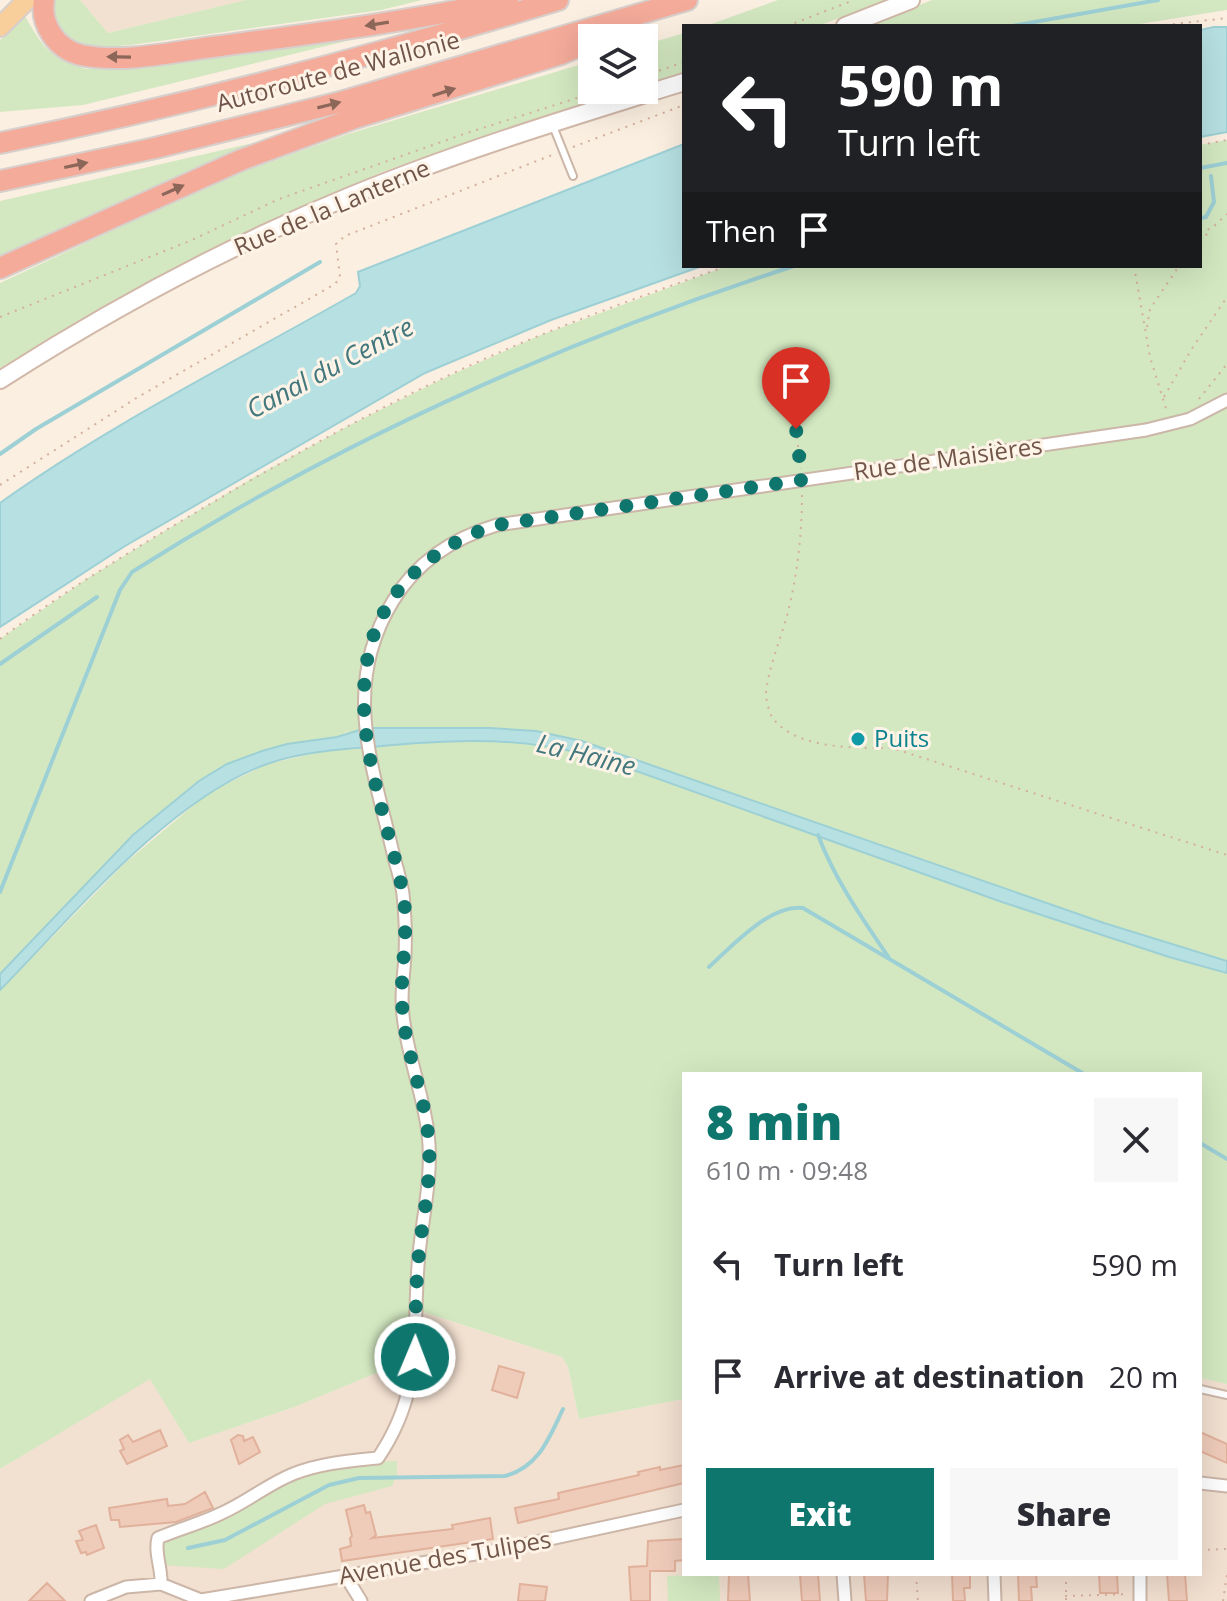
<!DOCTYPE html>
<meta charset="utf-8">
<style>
:root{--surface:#fff;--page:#f7f7f7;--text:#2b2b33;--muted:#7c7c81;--accent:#0f766e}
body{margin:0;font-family:"Open Sans",sans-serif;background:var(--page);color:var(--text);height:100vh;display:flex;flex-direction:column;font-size:30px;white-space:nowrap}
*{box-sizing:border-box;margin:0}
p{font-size:26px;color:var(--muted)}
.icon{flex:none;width:44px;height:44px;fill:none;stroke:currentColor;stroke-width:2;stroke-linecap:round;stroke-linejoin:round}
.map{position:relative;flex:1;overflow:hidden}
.sheet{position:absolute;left:682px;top:1072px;width:520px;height:504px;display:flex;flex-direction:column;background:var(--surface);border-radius:0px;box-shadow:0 8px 32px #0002}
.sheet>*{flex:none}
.hud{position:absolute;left:682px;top:24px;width:520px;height:244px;border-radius:0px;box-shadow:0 8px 32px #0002;background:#202124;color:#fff;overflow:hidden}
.buttons{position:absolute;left:578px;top:24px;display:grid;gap:16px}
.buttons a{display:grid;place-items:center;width:80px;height:80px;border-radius:0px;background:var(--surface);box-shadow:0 8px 32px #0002;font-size:40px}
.pin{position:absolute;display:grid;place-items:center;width:68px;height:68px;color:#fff;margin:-82px -34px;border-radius:50% 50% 50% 0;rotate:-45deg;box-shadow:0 0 8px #0007}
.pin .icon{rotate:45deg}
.me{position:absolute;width:88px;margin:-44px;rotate:1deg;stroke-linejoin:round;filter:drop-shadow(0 0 6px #0008)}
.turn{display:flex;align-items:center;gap:28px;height:168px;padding:0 24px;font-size:36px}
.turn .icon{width:104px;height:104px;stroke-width:2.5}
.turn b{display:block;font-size:56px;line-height:68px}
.then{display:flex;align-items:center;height:76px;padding:0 24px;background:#0003;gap:16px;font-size:30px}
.round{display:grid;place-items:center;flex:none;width:84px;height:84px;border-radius:0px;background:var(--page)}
.headline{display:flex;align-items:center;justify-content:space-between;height:136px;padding:0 24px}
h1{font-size:48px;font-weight:800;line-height:60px;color:var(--accent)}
.action{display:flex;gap:16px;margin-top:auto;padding:16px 24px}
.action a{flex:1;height:92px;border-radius:0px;background:var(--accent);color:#fff;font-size:32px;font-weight:800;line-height:92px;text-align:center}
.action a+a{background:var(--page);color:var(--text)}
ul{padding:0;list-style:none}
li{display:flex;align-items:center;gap:24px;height:112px;padding:0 24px}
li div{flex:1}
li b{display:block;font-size:30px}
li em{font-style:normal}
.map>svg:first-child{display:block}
</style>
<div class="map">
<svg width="1227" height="1601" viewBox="0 0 1227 1601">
<rect width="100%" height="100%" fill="#fbefe1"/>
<path fill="#f2e0d0" d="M 80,0 L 246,0 L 108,33 Z
M 416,1310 L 562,1357 L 568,1367 L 579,1419 L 684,1399 L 684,1574 L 1200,1574 L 1200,1378 L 1227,1384 L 1227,1601 L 0,1601 L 0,1469 L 150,1378 L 189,1443 L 297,1406 L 415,1357 Z"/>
<path fill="#d3e8c1" d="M 53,0 L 80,0 L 108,33 L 246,0 L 422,0 L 381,10 L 131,45 C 91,48 54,53 53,0 Z
M 778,0 L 887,0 L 818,26 L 706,26 Z
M 932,0 L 1227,0 L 1227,10 L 1127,26 L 866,26 Z
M 25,16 C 44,49 49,57 86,69 L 357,34 L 359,38 L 83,105 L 0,112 L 0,40 Z
M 684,33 L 684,72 L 644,84 L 644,45 Z
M 592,61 L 592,90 L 627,90 L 466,142 L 382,172 L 299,209 L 126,295 L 0,368 L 0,283 L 225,178 L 348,134 Z
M 1227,140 L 1227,1384 L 1200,1378 L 1200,1074 L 684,1074 L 684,1399 L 579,1419 L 568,1367 L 562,1357 L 417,1310 L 415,1357 L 297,1406 L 189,1443 L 150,1379 L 0,1469 L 0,990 L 124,864 L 196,803 L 218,788 L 267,764 L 329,750 L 349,731 L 337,737 L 287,744 L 262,751 L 227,764 L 199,781 L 133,835 L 0,974 L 0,639 L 88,578 L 163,532 L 251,479 L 348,426 L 440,380 L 536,337 L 727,266 L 1200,266 L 1200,145 Z
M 253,143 L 255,147 L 0,261 L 0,201 Z
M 397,1461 L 397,1474 L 392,1486 L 325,1504 L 224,1569 L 161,1565 L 158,1538 L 320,1464 Z
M 719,1574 L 720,1601 L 668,1601 L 667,1576 Z"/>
<path fill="#b7e0e3" stroke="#9dd0d5" stroke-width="2" d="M 1214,27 L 1227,27 L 1227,132 L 1200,137 L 1200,30 Z
M 684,144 L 684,266 L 702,266 L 551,320 L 425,373 L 125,546 L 0,627 L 0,503 C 112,423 237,361 356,293 L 360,286 L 358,272 Z
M 366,728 L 490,728 L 536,731 L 582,741 L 1104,923 L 1227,961 L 1227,973 L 1169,957 L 1002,902 L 597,757 C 579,753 561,748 544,746 C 495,738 441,741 392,745 C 350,749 307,750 267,764 C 169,799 72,917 0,990 L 0,974 L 133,835 L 199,781 L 227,764 L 262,751 L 287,744 L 337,737 Z"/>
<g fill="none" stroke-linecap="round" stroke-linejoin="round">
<path stroke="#9dd0d5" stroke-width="4" d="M 1012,26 L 1158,0
M 1200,168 L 1227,163
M 1200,218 L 1206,217 L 1214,202 L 1211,176
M 0,454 L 36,429 L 320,262
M 0,664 L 97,597
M 818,835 C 835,880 862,918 889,958
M 0,892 L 120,590 L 132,572 C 337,442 563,341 794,266
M 709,967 C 732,946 770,904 803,908 L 1084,1074
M 1200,1143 L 1227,1159
M 188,1548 L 225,1540 L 329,1485 L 359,1478 L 505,1476 C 539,1467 549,1438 563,1409"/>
</g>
<path fill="#efcbba" stroke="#e1b19b" stroke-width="2" d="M 499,1366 L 524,1373 L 517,1398 L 492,1390 Z
M 160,1430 L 167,1446 L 127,1464 L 120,1451 L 124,1449 L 120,1440 L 128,1435 L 133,1442 Z
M 1200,1432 L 1227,1444 L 1227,1463 L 1200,1451 Z
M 238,1435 L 243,1436 L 244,1441 L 253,1437 L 260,1452 L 239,1464 L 231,1440 Z
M 684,1465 L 684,1483 L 518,1523 L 515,1508 L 559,1499 L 558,1493 L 639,1475 L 638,1472 L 660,1467 L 660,1470 Z
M 205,1492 L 213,1508 L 176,1522 L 120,1527 L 119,1520 L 111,1520 L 109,1508 L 167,1499 L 168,1506 L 185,1504 Z
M 364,1505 L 366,1513 L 370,1512 L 376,1535 L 372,1538 L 453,1529 L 452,1525 L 490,1518 L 493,1539 L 342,1561 L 340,1549 L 351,1546 L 350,1538 L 352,1536 L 346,1510 Z
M 96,1525 L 104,1548 L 87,1555 L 86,1552 L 81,1553 L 76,1541 L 83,1540 L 79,1531 Z
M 684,1539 L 684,1560 L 675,1561 L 675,1571 L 650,1571 L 650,1601 L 631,1601 L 629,1567 L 647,1566 L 648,1541 Z
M 729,1574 L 748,1574 L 750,1601 L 728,1601 Z
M 808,1574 L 818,1574 L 820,1601 L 802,1601 L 800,1575 Z
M 864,1574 L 888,1574 L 887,1601 L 866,1601 Z
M 952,1574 L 970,1574 L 970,1588 L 964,1588 L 965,1601 L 953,1601 Z
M 1018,1574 L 1036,1574 L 1037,1587 L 1031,1587 L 1032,1601 L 1019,1601 Z
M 1099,1574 L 1117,1574 L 1118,1593 L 1100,1593 Z
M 1167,1574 L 1185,1574 L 1187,1601 L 1169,1601 Z
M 47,1583 L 65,1601 L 29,1601 Z
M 520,1584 L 547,1587 L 545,1601 L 518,1601 Z"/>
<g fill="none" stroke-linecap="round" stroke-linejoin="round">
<g stroke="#cbb6a8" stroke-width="10">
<path id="service" d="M 553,126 L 573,176
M 1200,1389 L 1227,1395"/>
</g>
<g stroke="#cbb6a8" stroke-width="15">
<path id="minor" d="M 1200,1483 L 1227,1486
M 843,1574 L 845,1601
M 994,1574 L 995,1601
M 345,1575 L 361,1601
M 161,1584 C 162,1568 154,1553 158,1538 C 179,1529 202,1523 222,1513 C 247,1502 268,1484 293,1474 C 321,1463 349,1461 378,1458 C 426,1387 411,1332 419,1254 C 423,1214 433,1174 428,1133 C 423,1093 407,1055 403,1015 C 400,995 404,975 405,955 C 406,935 405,914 403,894 C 401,880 396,866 393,853 C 372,763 341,686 393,601 C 417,561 453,538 497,525 L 1146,430 L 1190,419 L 1227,400
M 91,1601 L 126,1587 L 161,1584 L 201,1600 L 499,1550 L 684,1510
M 1140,1601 L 1140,1574"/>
</g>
<g stroke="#d1b8a9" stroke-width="20">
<path id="secondary" d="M 845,26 L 911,0
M 0,380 C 111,309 228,246 350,196 C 459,151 572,117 684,82"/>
</g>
<g stroke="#d7cfcc" stroke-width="22">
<path id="primary" d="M 0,27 L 27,0"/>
</g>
<g stroke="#d7cfcc" stroke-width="24">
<path id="motorway" d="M 44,0 C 40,24 56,49 81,55 C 125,64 176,51 220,46 C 317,33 413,21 508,0
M 0,143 C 188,105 374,56 558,0
M 0,181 L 155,148 L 337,103 L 687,0
M 0,268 L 241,160 L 352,119 L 561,54 L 592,41"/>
</g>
<path stroke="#d4af9d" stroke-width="2" stroke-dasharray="2 6" stroke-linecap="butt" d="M 787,26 L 854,0
M 1157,26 L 1227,18
M 644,76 L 684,62
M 1200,145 L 1227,140
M 573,147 L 684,105
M 1200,232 L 1212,228 L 1227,214
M 1200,241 L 1210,231
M 1134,266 L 1150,357 L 1167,412
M 0,317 L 192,240 L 279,199 L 467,133 L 602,90
M 1147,327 L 1150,309 L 1179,266
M 1164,397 L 1191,350 L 1227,297
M 1199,399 L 1227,364
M 796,429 L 801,469
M 0,485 L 138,397 L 335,284 L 340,277 L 336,244 L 345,236 L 552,155
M 802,495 C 802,535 797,577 787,616 C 780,640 768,670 766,693 C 766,700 769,711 772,717 C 795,750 857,748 892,748 L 1227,855
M 0,639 C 59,595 121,557 183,520 C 267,470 351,422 439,380 C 532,335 630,300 727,266
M 1200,1550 L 1227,1549
M 916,1574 L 918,1601
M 1066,1574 L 1066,1601
M 1065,1596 L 1128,1594
M 1223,1601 L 1227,1574"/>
<use href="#service" stroke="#fff" stroke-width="6"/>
<use href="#minor" stroke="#fff" stroke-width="11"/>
<use href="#secondary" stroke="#fff" stroke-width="16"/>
<use href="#primary" stroke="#f8cf9b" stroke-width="18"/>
<use href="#motorway" stroke="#f4ab9a" stroke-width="20"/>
</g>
<defs><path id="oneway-solid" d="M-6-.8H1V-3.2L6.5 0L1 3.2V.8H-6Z" transform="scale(2)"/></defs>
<g fill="#8b6659">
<use href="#oneway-solid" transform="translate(377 24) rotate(171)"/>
<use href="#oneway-solid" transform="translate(119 57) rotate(-179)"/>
<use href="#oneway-solid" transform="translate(444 92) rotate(-18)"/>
<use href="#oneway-solid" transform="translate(329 105) rotate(-14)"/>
<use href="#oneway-solid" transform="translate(76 165) rotate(-12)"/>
<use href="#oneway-solid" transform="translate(173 190) rotate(-24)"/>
</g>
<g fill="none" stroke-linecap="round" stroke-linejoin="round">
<path stroke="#0f766e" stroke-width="14" stroke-dasharray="0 25.2" d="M 415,1357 C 416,1323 415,1288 419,1254 C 423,1214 433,1174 428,1134 C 424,1094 407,1056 403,1015 C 398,973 411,931 402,888 C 385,811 351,730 369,651 C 384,587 438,543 497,525 L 802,480 L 796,429"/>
</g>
<circle fill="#0f9aa8" stroke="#fef3e7" stroke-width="3" cx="858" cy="739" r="8"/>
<g text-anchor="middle" stroke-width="6" stroke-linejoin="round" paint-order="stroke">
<g font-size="24" fill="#715549" stroke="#fef3e7">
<text transform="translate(338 72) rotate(-15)" y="8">Autoroute de Wallonie</text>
<text transform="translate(332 208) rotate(-23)" y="8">Rue de la Lanterne</text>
<text transform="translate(948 459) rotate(-8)" y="8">Rue de Maisières</text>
<text transform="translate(445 1558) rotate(-10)" y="8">Avenue des Tulipes</text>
</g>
<g font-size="24" fill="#0d838f" stroke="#fef3e7" text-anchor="start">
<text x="874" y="747">Puits</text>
</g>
<g font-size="26" font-style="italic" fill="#41777d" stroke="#fef3e7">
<text transform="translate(330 368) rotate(-28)" y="9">Canal du Centre</text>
<text transform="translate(586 755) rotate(14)" y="9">La Haine</text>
</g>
</g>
</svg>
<div class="buttons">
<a><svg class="icon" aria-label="layers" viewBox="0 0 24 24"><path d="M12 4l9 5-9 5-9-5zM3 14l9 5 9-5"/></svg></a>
</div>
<div class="pin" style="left:796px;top:429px;background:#d93025"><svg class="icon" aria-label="arrive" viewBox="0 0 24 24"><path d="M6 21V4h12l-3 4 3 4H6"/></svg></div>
<svg class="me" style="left:415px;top:1357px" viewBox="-20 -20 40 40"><circle r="17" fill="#0f766e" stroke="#fff" stroke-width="3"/><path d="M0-11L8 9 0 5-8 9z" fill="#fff"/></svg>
<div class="hud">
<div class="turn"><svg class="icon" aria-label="left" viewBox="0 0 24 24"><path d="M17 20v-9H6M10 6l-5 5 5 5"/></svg><div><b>590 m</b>Turn left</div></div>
<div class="then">Then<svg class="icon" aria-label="arrive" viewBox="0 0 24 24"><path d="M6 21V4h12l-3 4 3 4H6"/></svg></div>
</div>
<section class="sheet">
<div class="headline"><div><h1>8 min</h1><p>610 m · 09:48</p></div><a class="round"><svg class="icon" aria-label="close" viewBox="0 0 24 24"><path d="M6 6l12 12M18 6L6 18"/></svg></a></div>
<ul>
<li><svg class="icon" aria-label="left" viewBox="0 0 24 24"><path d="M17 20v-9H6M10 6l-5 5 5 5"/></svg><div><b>Turn left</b></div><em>590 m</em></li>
<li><svg class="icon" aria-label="arrive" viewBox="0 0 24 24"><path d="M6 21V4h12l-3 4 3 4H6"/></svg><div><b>Arrive at destination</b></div><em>20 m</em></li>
</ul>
<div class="action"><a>Exit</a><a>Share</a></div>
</section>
</div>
